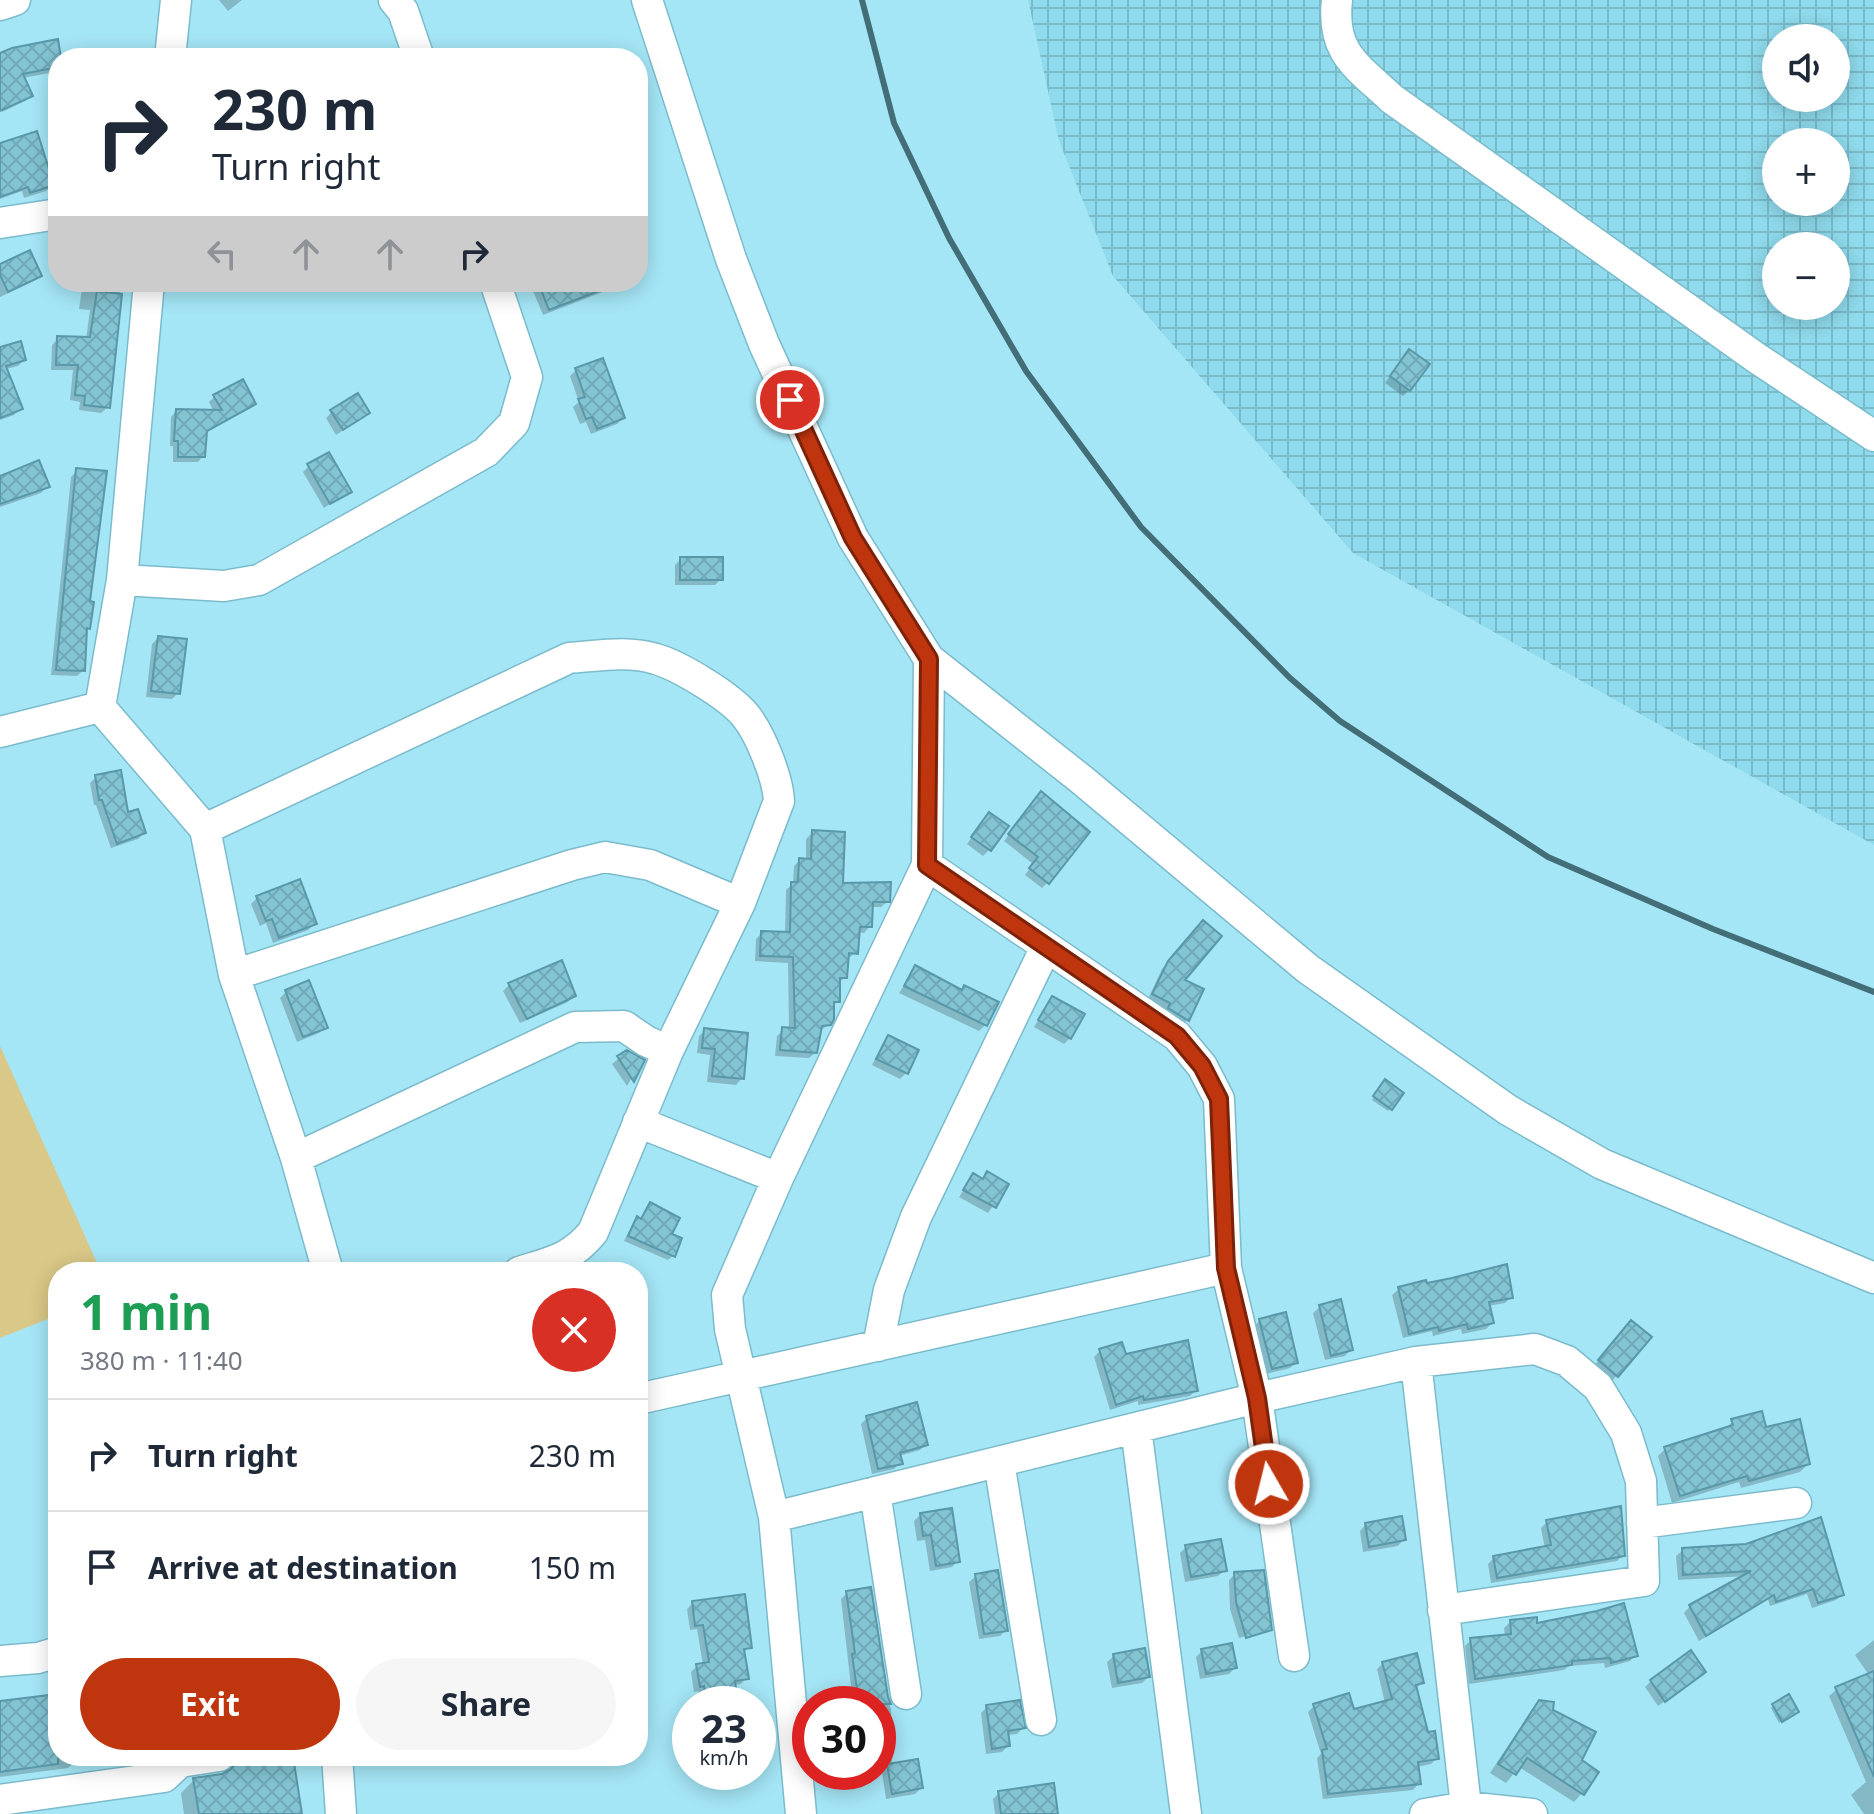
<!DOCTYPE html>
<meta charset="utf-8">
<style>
:root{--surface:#fff;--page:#f6f6f7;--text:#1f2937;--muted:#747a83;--line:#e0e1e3;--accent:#be350e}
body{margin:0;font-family:"Noto Sans",sans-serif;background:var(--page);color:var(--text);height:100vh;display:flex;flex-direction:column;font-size:30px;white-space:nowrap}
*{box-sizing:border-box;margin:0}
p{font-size:26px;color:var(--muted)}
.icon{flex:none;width:44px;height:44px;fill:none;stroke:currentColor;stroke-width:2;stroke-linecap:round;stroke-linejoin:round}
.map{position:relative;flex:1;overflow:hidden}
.panel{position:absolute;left:48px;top:1262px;width:600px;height:504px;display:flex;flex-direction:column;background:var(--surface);border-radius:32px;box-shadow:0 4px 20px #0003}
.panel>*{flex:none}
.guide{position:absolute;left:48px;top:48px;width:600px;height:244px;border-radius:32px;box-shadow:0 4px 20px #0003;background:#fff;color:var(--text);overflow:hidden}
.controls{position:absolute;left:1762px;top:24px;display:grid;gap:16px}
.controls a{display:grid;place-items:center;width:88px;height:88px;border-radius:50%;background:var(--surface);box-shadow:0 4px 20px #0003;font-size:40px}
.speed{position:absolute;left:672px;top:1686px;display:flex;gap:16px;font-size:40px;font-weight:700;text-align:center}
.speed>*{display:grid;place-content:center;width:104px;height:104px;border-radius:50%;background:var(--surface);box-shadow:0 4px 20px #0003;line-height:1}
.speed small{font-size:20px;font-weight:400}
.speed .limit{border:12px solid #d22;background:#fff;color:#111}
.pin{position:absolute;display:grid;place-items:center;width:68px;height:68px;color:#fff;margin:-34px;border:4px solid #fff;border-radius:50%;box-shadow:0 2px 8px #0007}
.me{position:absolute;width:88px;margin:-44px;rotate:352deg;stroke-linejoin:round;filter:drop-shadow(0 0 6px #0008)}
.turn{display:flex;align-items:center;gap:28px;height:168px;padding:0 32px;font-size:36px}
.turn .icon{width:104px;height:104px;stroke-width:2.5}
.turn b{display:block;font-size:56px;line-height:68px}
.lanes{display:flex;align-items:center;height:76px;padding:0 32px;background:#0003;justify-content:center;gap:40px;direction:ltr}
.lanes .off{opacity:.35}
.round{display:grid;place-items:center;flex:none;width:84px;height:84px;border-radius:42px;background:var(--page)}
.overview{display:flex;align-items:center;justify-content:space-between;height:136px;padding:0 32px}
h1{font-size:48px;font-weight:700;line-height:60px;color:#1e9e55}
.cta{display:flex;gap:16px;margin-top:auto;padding:16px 32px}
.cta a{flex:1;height:92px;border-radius:48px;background:var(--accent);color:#fff;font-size:32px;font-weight:700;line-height:92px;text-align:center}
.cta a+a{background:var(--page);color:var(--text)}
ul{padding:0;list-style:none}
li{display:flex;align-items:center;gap:24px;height:112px;padding:0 32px;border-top:2px solid var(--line)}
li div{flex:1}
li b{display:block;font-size:30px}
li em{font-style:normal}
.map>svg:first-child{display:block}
</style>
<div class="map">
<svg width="1874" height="1814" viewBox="0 0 1874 1814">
<defs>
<pattern id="industrial-grid" width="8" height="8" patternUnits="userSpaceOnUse" patternTransform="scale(2)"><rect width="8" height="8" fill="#8fdaec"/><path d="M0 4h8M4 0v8" fill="none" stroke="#7abbca"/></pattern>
<pattern id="building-cross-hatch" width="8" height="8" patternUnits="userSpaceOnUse" patternTransform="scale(2)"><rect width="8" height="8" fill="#83c4d3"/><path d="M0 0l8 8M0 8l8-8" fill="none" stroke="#70a8b5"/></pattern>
</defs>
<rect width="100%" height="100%" fill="#a5e6f6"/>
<path fill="url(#industrial-grid)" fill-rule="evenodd" d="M 1028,0 L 1874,0 L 1874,845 L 1353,553 L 1113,276 L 1059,141 ZM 1776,38 L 1836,38 L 1836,98 L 1776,98 ZM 1776,142 L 1836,142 L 1836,202 L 1776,202 ZM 1776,246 L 1836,246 L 1836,306 L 1776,306 Z"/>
<path fill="#d9c887" d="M 0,1046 L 101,1272 L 58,1272 L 58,1315 L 0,1338 Z"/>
<path fill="#0003" d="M 219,0 L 242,0 L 228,11 Z
M 0,55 L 59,58 L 58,68 L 55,72 L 23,78 L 31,95 L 25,101 L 2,112 Z
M 0,158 L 52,185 L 46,191 L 24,198 L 22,191 L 0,199 Z
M 0,267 L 40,275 L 34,281 L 0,297 Z
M 83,282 L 121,282 L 108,407 L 101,413 L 79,410 L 80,402 L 70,400 L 73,370 L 51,370 L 52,345 L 58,339 L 86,339 L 90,310 L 79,309 Z
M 536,282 L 614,282 L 615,284 L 608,290 L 543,315 L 531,286 Z
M 0,349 L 24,360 L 18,366 L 6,369 L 20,409 L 14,415 L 0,420 Z
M 1403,358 L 1409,390 L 1403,396 L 1385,383 Z
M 576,370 L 623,418 L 617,424 L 591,434 L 586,422 L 580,424 L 573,407 L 579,402 L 570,376 Z
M 215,396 L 254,404 L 248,409 L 204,433 L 203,456 L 198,462 L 173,462 L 173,446 L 170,446 L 171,417 L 176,411 L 214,412 L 209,402 Z
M 332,412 L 368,413 L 336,435 L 326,418 Z
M 309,466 L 349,491 L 324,508 L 303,472 Z
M 77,471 L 88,603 L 88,628 L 85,631 L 83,670 L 77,676 L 51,675 L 71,477 Z
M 0,474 L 3,477 L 47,487 L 41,493 L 0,507 Z
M 681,559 L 721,579 L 715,585 L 675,585 L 675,565 Z
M 158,638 L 178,693 L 172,699 L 146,697 L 152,644 Z
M 96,777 L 144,833 L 138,839 L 111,848 L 96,805 L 94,805 L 90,783 Z
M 1035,800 L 1048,882 L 1042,888 L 1025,875 L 1033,864 L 1004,841 Z
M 983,821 L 989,850 L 983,856 L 967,844 Z
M 813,832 L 841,885 L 888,901 L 881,907 L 871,907 L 870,926 L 864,933 L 858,932 L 856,953 L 847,959 L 845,977 L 838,984 L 838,1001 L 832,1007 L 829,1024 L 820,1031 L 816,1052 L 809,1058 L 775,1056 L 777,1036 L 783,1030 L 789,1030 L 788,963 L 755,961 L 756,939 L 762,933 L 785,934 L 786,890 L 793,884 L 794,866 L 800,860 L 806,860 L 806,839 Z
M 257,898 L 314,924 L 308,930 L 273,943 L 266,923 L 260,926 L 251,904 Z
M 1197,928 L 1182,981 L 1187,1020 L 1181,1026 L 1163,1014 L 1166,1009 L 1147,1001 L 1162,969 Z
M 561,962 L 574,995 L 568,1002 L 520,1023 L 503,991 L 509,985 Z
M 916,968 L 985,1025 L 979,1031 L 899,993 Z
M 308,983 L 325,1027 L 319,1033 L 297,1042 L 280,998 L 286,992 Z
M 1052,998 L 1070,1038 L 1064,1044 L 1034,1027 Z
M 705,1030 L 742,1078 L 736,1085 L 707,1082 L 710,1055 L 697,1053 L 699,1036 Z
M 889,1037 L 906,1073 L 900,1079 L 872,1065 L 883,1043 Z
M 627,1052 L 642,1061 L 627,1086 L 612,1064 Z
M 1383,1084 L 1390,1109 L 1388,1111 L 1372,1100 Z
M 988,1174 L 1007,1185 L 988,1213 L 959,1197 L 973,1176 L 981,1180 Z
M 650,1205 L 673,1256 L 668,1260 L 624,1241 L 633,1223 L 637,1219 L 640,1220 Z
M 1425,1286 L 1511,1297 L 1505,1303 L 1488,1306 L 1492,1323 L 1486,1329 L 1462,1334 L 1461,1329 L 1433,1336 L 1432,1331 L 1403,1338 L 1392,1295 L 1399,1289 Z
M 1320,1307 L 1351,1349 L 1345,1356 L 1325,1360 L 1313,1313 Z
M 1260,1320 L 1296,1362 L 1290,1368 L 1266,1374 L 1254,1327 Z
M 1626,1329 L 1649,1338 L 1611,1382 L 1593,1367 Z
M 1100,1351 L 1125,1357 L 1196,1390 L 1190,1396 L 1138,1405 L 1138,1401 L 1110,1410 L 1094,1357 Z
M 867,1418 L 926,1444 L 920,1450 L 899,1456 L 900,1463 L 894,1469 L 872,1474 L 861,1424 Z
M 1733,1421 L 1765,1429 L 1808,1464 L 1800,1472 L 1741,1488 L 1739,1482 L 1672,1503 L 1658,1456 L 1666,1448 L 1725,1429 Z
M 920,1515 L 958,1561 L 952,1567 L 930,1571 L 925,1540 L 917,1541 L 914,1521 Z
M 1547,1522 L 1623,1555 L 1617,1561 L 1491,1583 L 1488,1564 L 1494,1558 L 1545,1549 L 1541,1528 Z
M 1366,1524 L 1404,1539 L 1398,1546 L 1363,1552 L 1360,1531 Z
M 1186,1547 L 1225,1570 L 1218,1576 L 1185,1582 L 1180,1553 Z
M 1683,1550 L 1842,1594 L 1836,1600 L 1812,1608 L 1807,1594 L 1770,1606 L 1768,1599 L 1699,1641 L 1684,1613 L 1690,1606 L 1746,1576 L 1678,1580 L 1676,1556 Z
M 1235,1574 L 1270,1629 L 1266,1633 L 1266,1630 L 1239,1638 L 1230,1609 L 1229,1580 Z
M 976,1576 L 1006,1630 L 1000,1636 L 979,1639 L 969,1582 Z
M 847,1593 L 891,1709 L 892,1766 L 921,1788 L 915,1794 L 886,1799 L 882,1772 L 860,1773 L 878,1772 L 878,1704 L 853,1704 L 841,1599 Z
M 693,1603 L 750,1647 L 742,1653 L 746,1678 L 741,1684 L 733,1685 L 736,1704 L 700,1704 L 698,1691 L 694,1692 L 691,1672 L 697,1666 L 703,1665 L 697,1629 L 690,1630 L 687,1609 Z
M 1510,1622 L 1536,1625 L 1636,1655 L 1630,1661 L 1605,1668 L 1604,1663 L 1569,1666 L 1564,1670 L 1469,1684 L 1465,1646 L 1471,1640 L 1505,1636 L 1504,1628 Z
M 1874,1640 L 1874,1814 L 1864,1814 L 1851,1795 L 1866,1782 L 1829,1696 L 1837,1689 L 1869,1675 L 1855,1655 Z
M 1202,1651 L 1235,1668 L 1229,1674 L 1200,1679 L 1196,1657 Z
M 1114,1656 L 1148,1677 L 1142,1683 L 1112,1688 L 1107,1662 Z
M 1383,1663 L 1422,1682 L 1415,1689 L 1426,1734 L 1437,1758 L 1431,1764 L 1417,1767 L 1419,1783 L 1413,1790 L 1323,1799 L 1317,1758 L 1321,1754 L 1308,1712 L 1314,1706 L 1353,1711 L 1385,1703 L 1377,1669 Z
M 1698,1678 L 1658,1706 L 1645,1687 L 1651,1681 Z
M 58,1696 L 58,1756 L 75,1756 L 76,1761 L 68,1768 L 0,1777 L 0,1703 Z
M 1540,1702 L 1551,1711 L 1579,1761 L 1582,1793 L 1574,1802 L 1519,1767 L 1506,1783 L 1490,1773 L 1531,1711 Z
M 1773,1706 L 1794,1714 L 1779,1723 L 1771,1708 Z
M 987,1707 L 1023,1728 L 1017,1734 L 1007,1735 L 1008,1746 L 1002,1752 L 986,1754 L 981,1713 Z
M 135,1756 L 147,1756 L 147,1759 L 151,1756 L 167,1756 L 135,1761 Z
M 218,1756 L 291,1756 L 300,1814 L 184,1814 L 181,1793 L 194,1780 L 223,1774 L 224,1767 Z
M 999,1793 L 1056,1814 L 995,1814 L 993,1799 Z"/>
<path fill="url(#building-cross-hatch)" stroke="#5998a8" stroke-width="2" d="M 58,39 L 61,58 L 58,58 L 58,67 L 23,74 L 33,96 L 0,111 L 0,53 L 12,48 Z
M 37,131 L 54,185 L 30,193 L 28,187 L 0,197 L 0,143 Z
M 30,250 L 42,276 L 8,292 L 0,275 L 0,264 Z
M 538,282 L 617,282 L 617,284 L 549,310 Z
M 97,291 L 122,294 L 110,408 L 84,405 L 85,396 L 75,395 L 78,365 L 56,365 L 57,336 L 90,337 Z
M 21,341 L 26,360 L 6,366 L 23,409 L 0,418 L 0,347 Z
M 1409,349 L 1430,364 L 1410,391 L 1390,376 Z
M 603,358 L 625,418 L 597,429 L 592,417 L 586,419 L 578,399 L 585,397 L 575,368 Z
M 243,379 L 256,404 L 207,431 L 205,457 L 178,457 L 178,441 L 174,441 L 176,409 L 222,410 L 213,395 Z
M 358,393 L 370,413 L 343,430 L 330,410 Z
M 329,452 L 352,492 L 330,504 L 307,464 Z
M 39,460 L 50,487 L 0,504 L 0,476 Z
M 76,468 L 107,471 L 90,601 L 94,602 L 90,629 L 87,628 L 85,671 L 56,670 Z
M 680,557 L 723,557 L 723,580 L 680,580 Z
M 158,636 L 187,639 L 180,694 L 151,691 Z
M 121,770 L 128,812 L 138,809 L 146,833 L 117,844 L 102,800 L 99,800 L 95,775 Z
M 1041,791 L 1090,832 L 1049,884 L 1029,868 L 1038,857 L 1008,834 Z
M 989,812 L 1009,826 L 991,851 L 971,837 Z
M 812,830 L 845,832 L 843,883 L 891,882 L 890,902 L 873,902 L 872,927 L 860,927 L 858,954 L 849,953 L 847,978 L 840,978 L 840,1002 L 834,1002 L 834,1019 L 831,1025 L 822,1026 L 817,1053 L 780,1050 L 782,1027 L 795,1028 L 793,957 L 760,956 L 761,931 L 790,932 L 791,882 L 798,882 L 799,858 L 811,859 Z
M 300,879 L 317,924 L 279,938 L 272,919 L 266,921 L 256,896 Z
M 1203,920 L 1222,936 L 1185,980 L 1204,989 L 1189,1021 L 1168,1008 L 1170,1003 L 1152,994 L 1168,961 Z
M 562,960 L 576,996 L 527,1019 L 508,983 Z
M 915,965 L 962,990 L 964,985 L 999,1002 L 987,1026 L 904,986 Z
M 309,980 L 328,1028 L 303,1037 L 285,990 Z
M 1052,996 L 1085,1014 L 1071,1039 L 1038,1020 Z
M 704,1028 L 748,1033 L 744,1079 L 712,1076 L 715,1049 L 702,1048 Z
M 888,1035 L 919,1050 L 908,1074 L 876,1059 Z
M 627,1050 L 645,1060 L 634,1082 L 617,1056 Z
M 1385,1079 L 1404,1093 L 1392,1110 L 1373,1096 Z
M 987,1171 L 1009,1184 L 996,1208 L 963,1190 L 973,1173 L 983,1179 Z
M 650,1202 L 680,1218 L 672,1234 L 682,1238 L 675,1257 L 628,1236 L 637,1216 L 641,1219 Z
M 1507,1264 L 1513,1298 L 1489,1302 L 1494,1323 L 1468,1329 L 1467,1324 L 1439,1331 L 1438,1327 L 1409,1334 L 1398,1287 L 1426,1280 L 1427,1283 L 1452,1278 Z
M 1341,1299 L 1353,1350 L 1331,1356 L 1319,1305 Z
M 1286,1312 L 1298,1363 L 1272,1369 L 1259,1319 Z
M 1631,1320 L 1652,1337 L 1618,1377 L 1598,1360 Z
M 1188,1340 L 1198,1391 L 1144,1400 L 1143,1396 L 1116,1405 L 1099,1349 L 1122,1342 L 1126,1354 Z
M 917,1402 L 928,1445 L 900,1453 L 903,1464 L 878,1469 L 866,1416 Z
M 1762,1411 L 1766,1427 L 1800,1419 L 1810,1464 L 1749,1481 L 1747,1476 L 1680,1496 L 1664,1447 L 1733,1425 L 1731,1419 Z
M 1621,1506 L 1625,1556 L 1497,1578 L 1493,1556 L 1551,1545 L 1546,1520 Z
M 952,1508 L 960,1562 L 936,1566 L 931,1535 L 923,1536 L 920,1513 Z
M 1402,1516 L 1406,1540 L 1369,1547 L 1365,1523 Z
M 1821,1517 L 1844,1595 L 1818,1603 L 1813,1589 L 1776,1602 L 1774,1595 L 1706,1636 L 1689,1605 L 1751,1571 L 1683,1575 L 1682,1548 L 1746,1544 Z
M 1221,1539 L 1227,1571 L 1191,1577 L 1185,1545 Z
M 998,1570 L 1008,1631 L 984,1634 L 975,1574 Z
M 1264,1570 L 1272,1630 L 1246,1638 L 1236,1602 L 1234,1572 Z
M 871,1587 L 888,1697 L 891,1704 L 860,1704 L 856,1683 L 852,1654 L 855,1653 L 846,1591 Z
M 745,1594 L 752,1648 L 744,1649 L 749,1679 L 735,1681 L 738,1704 L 706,1704 L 704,1686 L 700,1687 L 696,1664 L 709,1662 L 703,1625 L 695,1626 L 692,1601 Z
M 1624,1603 L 1638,1656 L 1611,1663 L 1610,1658 L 1572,1661 L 1572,1665 L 1475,1679 L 1470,1638 L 1511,1634 L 1510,1620 L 1537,1617 L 1537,1623 L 1597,1611 Z
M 1232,1643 L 1237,1668 L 1206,1674 L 1201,1649 Z
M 1145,1648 L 1150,1677 L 1118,1683 L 1113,1654 Z
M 1691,1650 L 1706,1672 L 1665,1702 L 1650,1680 Z
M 1417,1653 L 1424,1683 L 1416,1685 L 1428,1732 L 1435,1731 L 1439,1759 L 1418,1762 L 1421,1784 L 1328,1794 L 1322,1750 L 1327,1749 L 1313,1704 L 1349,1693 L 1354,1709 L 1392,1699 L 1382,1662 Z
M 1874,1671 L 1874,1777 L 1835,1687 Z
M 58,1694 L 58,1764 L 0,1772 L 0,1701 Z
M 1789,1694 L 1799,1712 L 1782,1722 L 1772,1704 Z
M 1020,1700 L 1026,1728 L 1008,1731 L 1010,1746 L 992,1749 L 986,1705 Z
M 1539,1700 L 1554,1702 L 1553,1710 L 1596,1732 L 1582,1760 L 1599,1772 L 1584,1795 L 1527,1758 L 1516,1775 L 1498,1764 Z
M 273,1756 L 293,1756 L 302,1814 L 199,1814 L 193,1778 L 222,1774 L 231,1769 L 236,1762 Z
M 918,1759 L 923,1788 L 892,1794 L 887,1764 Z
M 1054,1783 L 1058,1814 L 1001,1814 L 998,1791 Z"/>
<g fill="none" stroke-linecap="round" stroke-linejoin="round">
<g stroke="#7bbbcb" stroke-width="33">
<path id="minor" d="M 394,0 L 403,11 L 419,58
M 647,0 L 731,259 L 764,344 L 853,538 L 929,659 L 1082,780 L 1308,969 L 1508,1110 L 1602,1164 L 1874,1278
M 1337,0 C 1331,53 1357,66 1392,99 L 1758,359 L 1874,436
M 0,5 L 15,0
M 170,58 L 176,0
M 0,223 L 58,214
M 122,580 L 224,586 L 259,580 L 486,452 L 514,423 L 527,377 L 495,282
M 100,707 L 122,580 L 149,282
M 0,732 L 100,707 L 205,829 L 234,975 L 296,1158 L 328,1272
M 205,829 L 569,658 C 598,656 628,650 656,659 C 680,666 729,696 745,715 C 760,733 778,778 779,801 L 740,903 L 668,1051 L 593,1232 C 571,1259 551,1262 519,1272
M 927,865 L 1177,1036 L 1202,1066 L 1219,1099 L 1226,1268 L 1257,1398 L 774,1517 L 730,1329 L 727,1295 L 778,1178 Z
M 927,865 L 929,659
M 234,975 L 572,865 L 605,857 L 650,865 L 740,903
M 638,1122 L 778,1178
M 296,1158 L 575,1027 L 624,1026 L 646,1041 L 668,1051
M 878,1346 L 889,1290 L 916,1217 L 1046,947
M 1416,1362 L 1466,1807
M 638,1399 L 1226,1268
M 1136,1428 L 1186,1814
M 999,1462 L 1041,1720
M 875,1492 L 906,1694
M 774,1517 L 801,1814
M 1642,1523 L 1796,1503
M 1294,1656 L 1257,1398 L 1416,1362 L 1535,1349 L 1567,1361 L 1598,1387 L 1626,1433 L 1641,1481 L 1644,1581 L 1443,1610
M 0,1661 L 38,1658 L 58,1652
M 337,1756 L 341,1814
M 0,1800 L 164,1777 L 180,1762 L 219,1756
M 1425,1814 L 1466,1807 L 1532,1814"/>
</g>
<use href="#minor" stroke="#fff" stroke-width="30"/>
<path stroke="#436d77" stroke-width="6" d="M 862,0 L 894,123 L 949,238 L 1026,371 L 1141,527 L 1290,678 L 1340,721 L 1548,857 L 1713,929 L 1874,992"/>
</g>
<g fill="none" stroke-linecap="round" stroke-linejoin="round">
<g stroke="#7c2209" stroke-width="20">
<path id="route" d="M 790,400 L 853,538 L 929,659 L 927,865 L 1177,1036 L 1202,1066 L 1219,1099 L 1226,1268 L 1257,1398 L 1269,1484"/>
</g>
<use href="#route" stroke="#be350e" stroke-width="14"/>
</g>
</svg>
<div class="controls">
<a><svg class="icon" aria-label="sound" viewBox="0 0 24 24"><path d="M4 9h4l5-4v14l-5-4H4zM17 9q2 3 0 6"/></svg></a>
<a>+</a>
<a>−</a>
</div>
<div class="speed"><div>23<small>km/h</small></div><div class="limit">30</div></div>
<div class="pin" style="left:790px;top:400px;background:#d93025"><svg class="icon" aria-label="arrive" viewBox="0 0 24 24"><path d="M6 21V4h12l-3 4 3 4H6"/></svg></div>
<svg class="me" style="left:1269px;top:1484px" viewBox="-20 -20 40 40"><circle r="17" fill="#be350e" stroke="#fff" stroke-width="3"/><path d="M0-11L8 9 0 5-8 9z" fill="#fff"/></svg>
<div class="guide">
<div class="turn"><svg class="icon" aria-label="right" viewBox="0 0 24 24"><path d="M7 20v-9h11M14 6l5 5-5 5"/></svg><div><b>230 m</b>Turn right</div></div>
<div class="lanes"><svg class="icon off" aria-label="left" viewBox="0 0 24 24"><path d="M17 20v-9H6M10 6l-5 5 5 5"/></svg><svg class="icon off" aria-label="ahead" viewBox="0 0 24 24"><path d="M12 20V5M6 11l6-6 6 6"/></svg><svg class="icon off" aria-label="ahead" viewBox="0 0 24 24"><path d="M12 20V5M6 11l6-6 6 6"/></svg><svg class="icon" aria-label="right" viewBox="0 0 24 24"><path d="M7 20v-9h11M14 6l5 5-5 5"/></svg></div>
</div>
<section class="panel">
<div class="overview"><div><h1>1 min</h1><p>380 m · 11:40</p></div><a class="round" style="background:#d93025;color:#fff"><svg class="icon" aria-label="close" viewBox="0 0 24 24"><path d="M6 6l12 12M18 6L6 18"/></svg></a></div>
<ul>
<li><svg class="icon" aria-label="right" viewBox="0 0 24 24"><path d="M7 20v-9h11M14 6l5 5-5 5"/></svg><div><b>Turn right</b></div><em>230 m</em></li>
<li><svg class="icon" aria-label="arrive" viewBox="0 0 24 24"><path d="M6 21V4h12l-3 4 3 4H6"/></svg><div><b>Arrive at destination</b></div><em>150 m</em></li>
</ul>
<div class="cta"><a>Exit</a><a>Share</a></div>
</section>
</div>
